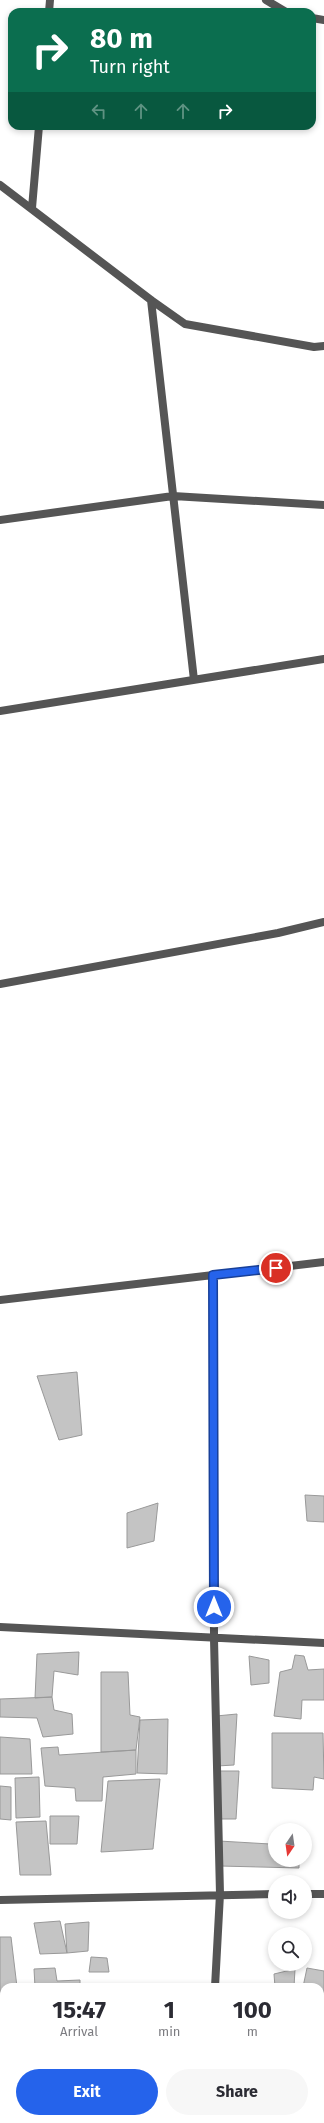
<!DOCTYPE html>
<style>
:root{--surface:#fff;--page:#f7f7f7;--text:#2b2b33;--muted:#7c7c81;--accent:#2563eb}
body{margin:0;font-family:"Fira Sans",sans-serif;background:var(--page);color:var(--text);height:100vh;display:flex;flex-direction:column;font-size:15px;white-space:nowrap}
*{box-sizing:border-box;margin:0}
p{font-size:13px;color:var(--muted)}
.icon{flex:none;width:22px;height:22px;fill:none;stroke:currentColor;stroke-width:2;stroke-linecap:round;stroke-linejoin:round}
.map{position:relative;flex:1;overflow:hidden}
.panel{position:absolute;left:0px;top:1983px;width:324px;height:140px;display:flex;flex-direction:column;background:var(--surface);border-radius:12px 12px 0 0;box-shadow:0 2px 6px #0003}
.panel>*{flex:none}
.hud{position:absolute;left:8px;top:8px;width:308px;height:122px;border-radius:12px;box-shadow:0 2px 6px #0003;background:#0b6e4f;color:#fff;overflow:hidden}
.needle{width:26px;rotate:193deg}
.controls{position:absolute;left:268px;top:1823px;display:grid;gap:8px}
.controls a{display:grid;place-items:center;width:44px;height:44px;border-radius:50%;background:var(--surface);box-shadow:0 2px 6px #0003;font-size:20px}
.pin{position:absolute;display:grid;place-items:center;width:34px;height:34px;color:#fff;margin:-17px;border:2px solid #fff;border-radius:50%;box-shadow:0 1px 4px #0007}
.me{position:absolute;width:44px;margin:-22px;rotate:0deg;stroke-linejoin:round;filter:drop-shadow(0 0 3px #0008)}
.turn{display:flex;align-items:center;gap:14px;height:84px;padding:0 16px;font-size:18px}
.turn .icon{width:52px;height:52px;stroke-width:2.5}
.turn b{display:block;font-size:28px;line-height:34px}
.lanes{display:flex;align-items:center;height:38px;padding:0 16px;background:#0003;justify-content:center;gap:20px;direction:ltr}
.lanes .off{opacity:.35}
.eta{display:flex;justify-content:space-evenly;align-items:center;height:68px;text-align:center}
.eta b{font-size:24px;font-weight:700;line-height:28px}
.cta{display:flex;gap:8px;margin-top:auto;padding:8px 16px}
.cta a{flex:1;height:46px;border-radius:24px;background:var(--accent);color:#fff;font-size:16px;font-weight:700;line-height:46px;text-align:center}
.cta a+a{background:var(--page);color:var(--text)}
.map>svg:first-child{display:block}
</style>
<div class="map">
<svg width="324" height="2123" viewBox="0 0 324 2123">
<rect width="100%" height="100%" fill="#fff"/>
<path fill="#c4c4c4" stroke="#999" d="M 77,1372 L 82,1435 L 59,1440 L 37,1376 Z
M 305,1495 L 324,1496 L 324,1522 L 307,1521 Z
M 158,1503 L 154,1541 L 127,1548 L 127,1513 Z
M 79,1652 L 78,1675 L 54,1671 L 52,1697 L 35,1698 L 37,1654 Z
M 295,1655 L 304,1656 L 308,1670 L 324,1669 L 324,1700 L 302,1700 L 301,1719 L 274,1716 L 280,1672 L 292,1669 Z
M 249,1656 L 269,1660 L 269,1683 L 251,1685 Z
M 101,1672 L 128,1672 L 130,1715 L 140,1717 L 136,1750 L 101,1752 Z
M 52,1697 L 54,1710 L 72,1714 L 73,1734 L 43,1737 L 37,1718 L 0,1717 L 0,1699 Z
M 237,1714 L 234,1765 L 217,1766 L 216,1716 Z
M 168,1719 L 167,1774 L 137,1773 L 140,1720 Z
M 272,1733 L 323,1733 L 324,1779 L 314,1777 L 313,1790 L 272,1788 Z
M 0,1737 L 30,1739 L 32,1774 L 0,1774 Z
M 58,1747 L 59,1755 L 136,1750 L 136,1774 L 103,1777 L 102,1801 L 76,1801 L 75,1788 L 45,1786 L 41,1748 Z
M 217,1771 L 239,1771 L 236,1819 L 218,1819 Z
M 39,1777 L 40,1817 L 16,1818 L 15,1778 Z
M 160,1779 L 153,1849 L 101,1852 L 108,1781 Z
M 0,1786 L 11,1787 L 11,1820 L 0,1819 Z
M 50,1816 L 79,1816 L 77,1844 L 50,1844 Z
M 46,1821 L 51,1875 L 20,1875 L 16,1822 Z
M 272,1835 L 275,1835 L 275,1860 L 299,1860 L 299,1868 L 220,1866 L 219,1841 L 270,1844 Z
M 60,1921 L 67,1953 L 40,1954 L 34,1923 Z
M 89,1922 L 88,1951 L 67,1953 L 65,1924 Z
M 0,1937 L 11,1937 L 17,1987 L 4,1987 L 4,2002 L 0,2002 Z
M 91,1957 L 107,1958 L 109,1972 L 89,1972 Z
M 55,1968 L 57,1981 L 80,1980 L 80,1987 L 35,1987 L 34,1969 Z
M 307,1968 L 324,1971 L 324,2043 L 320,2043 L 320,1987 L 303,1987 Z
M 295,1969 L 294,1987 L 275,1987 L 274,1974 Z
M 0,2016 L 4,2016 L 4,2061 L 0,2060 Z
M 324,2045 L 324,2092 L 320,2093 L 320,2057 Z
M 324,2100 L 324,2116 L 322,2116 Z
M 3,2109 L 4,2119 L 62,2119 L 47,2123 L 4,2123 Z
M 74,2119 L 103,2119 L 104,2123 L 75,2123 Z
M 218,2119 L 236,2119 L 236,2123 L 218,2123 Z
M 280,2119 L 309,2119 L 309,2123 L 280,2123 Z"/>
<g fill="none" stroke-linecap="round" stroke-linejoin="round">
<path stroke="#555" stroke-width="8" d="M 266,0 L 286,12
M 49,12 L 50,0
M 312,18 L 324,20
M 0,185 L 151,300 L 185,324 L 314,347 L 324,346
M 32,208 L 39,126
M 151,300 L 194,680
M 0,520 L 173,496 L 324,505
M 0,711 L 324,659
M 0,984 L 278,933 L 324,922
M 213,1275 L 214,1639 L 220,1894 L 215,1987
M 0,1300 L 324,1262
M 0,1627 L 324,1643
M 305,1894 L 324,1894
M 0,1900 L 275,1894
M 208,2123 L 208,2119"/>
</g>
<g fill="none" stroke-linecap="round" stroke-linejoin="round">
<g stroke="#184099" stroke-width="10">
<path id="route" d="M 214,1607 L 213,1275 L 276,1268"/>
</g>
<use href="#route" stroke="#2563eb" stroke-width="7"/>
</g>
</svg>
<div class="controls">
<a><svg class="needle" viewBox="-14 -14 28 28"><path d="M0-13l5 13h-10z" fill="#e53935"/><path d="M0 13l5-13h-10z" fill="#7c7c81"/></svg></a>
<a><svg class="icon" aria-label="sound" viewBox="0 0 24 24"><path d="M4 9h4l5-4v14l-5-4H4zM17 9q2 3 0 6"/></svg></a>
<a><svg class="icon" aria-label="search" viewBox="0 0 24 24"><circle cx="10" cy="10" r="6"/><path d="M15 15l6 6"/></svg></a>
</div>
<div class="pin" style="left:276px;top:1268px;background:#d93025"><svg class="icon" aria-label="arrive" viewBox="0 0 24 24"><path d="M6 21V4h12l-3 4 3 4H6"/></svg></div>
<svg class="me" style="left:214px;top:1607px" viewBox="-20 -20 40 40"><circle r="17" fill="#2563eb" stroke="#fff" stroke-width="3"/><path d="M0-11L8 9 0 5-8 9z" fill="#fff"/></svg>
<div class="hud">
<div class="turn"><svg class="icon" aria-label="right" viewBox="0 0 24 24"><path d="M7 20v-9h11M14 6l5 5-5 5"/></svg><div><b>80 m</b>Turn right</div></div>
<div class="lanes"><svg class="icon off" aria-label="left" viewBox="0 0 24 24"><path d="M17 20v-9H6M10 6l-5 5 5 5"/></svg><svg class="icon off" aria-label="ahead" viewBox="0 0 24 24"><path d="M12 20V5M6 11l6-6 6 6"/></svg><svg class="icon off" aria-label="ahead" viewBox="0 0 24 24"><path d="M12 20V5M6 11l6-6 6 6"/></svg><svg class="icon" aria-label="right" viewBox="0 0 24 24"><path d="M7 20v-9h11M14 6l5 5-5 5"/></svg></div>
</div>
<section class="panel">
<div class="eta">
<div><b>15:47</b><p>Arrival</p></div>
<div><b>1</b><p>min</p></div>
<div><b>100</b><p>m</p></div>
</div>
<div class="cta"><a>Exit</a><a>Share</a></div>
</section>
</div>
